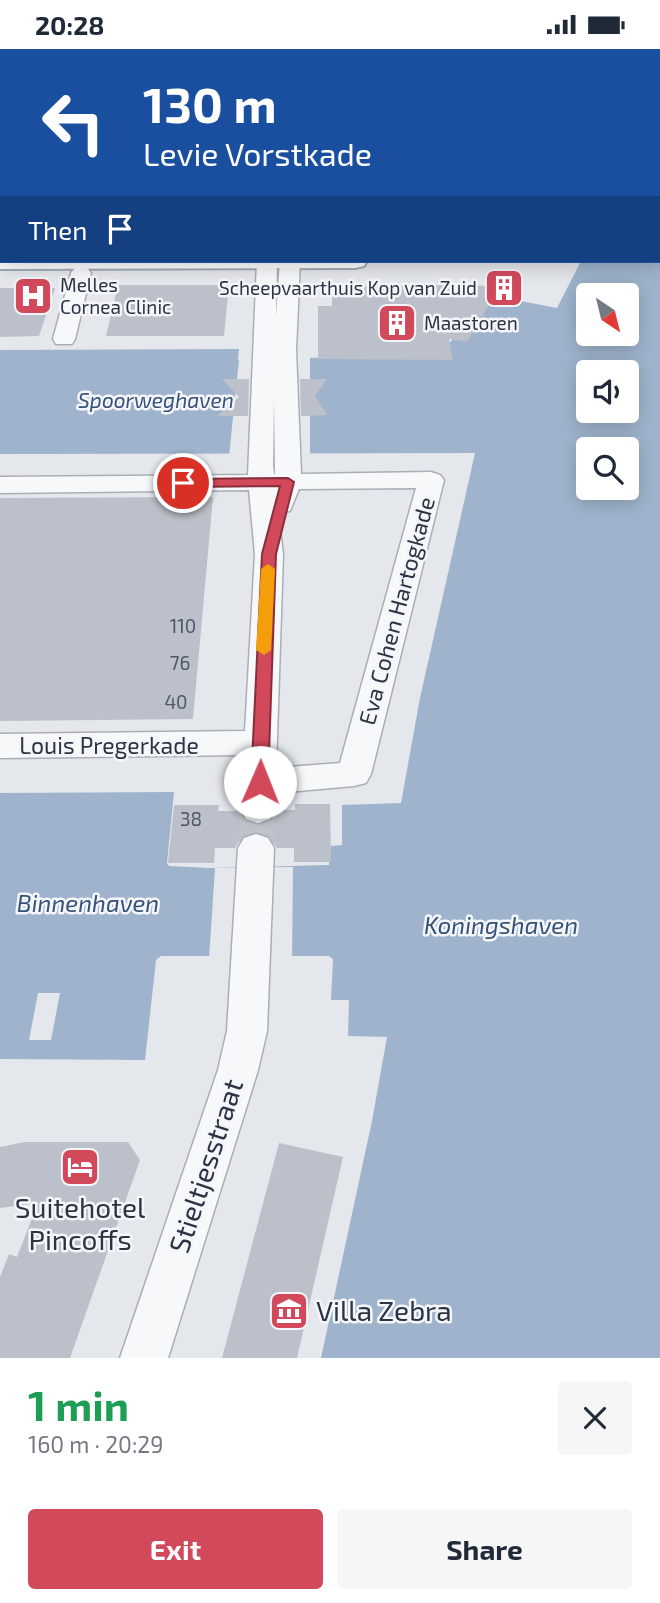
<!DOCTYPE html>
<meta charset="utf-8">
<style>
:root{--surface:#fff;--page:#f6f6f7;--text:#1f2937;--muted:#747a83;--accent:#d1495b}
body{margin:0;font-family:"Exo 2",sans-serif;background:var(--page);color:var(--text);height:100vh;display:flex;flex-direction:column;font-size:26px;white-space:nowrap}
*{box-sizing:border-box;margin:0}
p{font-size:23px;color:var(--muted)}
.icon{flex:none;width:38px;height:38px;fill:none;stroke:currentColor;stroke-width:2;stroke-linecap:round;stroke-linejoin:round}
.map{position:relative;height:1309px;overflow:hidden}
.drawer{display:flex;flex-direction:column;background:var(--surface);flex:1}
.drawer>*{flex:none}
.hud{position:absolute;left:0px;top:0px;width:662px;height:214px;box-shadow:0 4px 18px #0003;background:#1a4fa0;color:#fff;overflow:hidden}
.needle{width:46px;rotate:145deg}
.fabs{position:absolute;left:576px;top:234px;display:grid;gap:14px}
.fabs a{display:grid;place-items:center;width:63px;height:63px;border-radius:7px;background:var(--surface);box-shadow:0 4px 18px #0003;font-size:35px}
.pin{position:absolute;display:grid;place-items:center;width:60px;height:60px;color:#fff;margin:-30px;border:4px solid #fff;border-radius:50%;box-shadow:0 2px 7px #0007}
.me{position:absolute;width:77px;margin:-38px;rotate:1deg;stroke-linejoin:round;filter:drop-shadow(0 0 5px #0008)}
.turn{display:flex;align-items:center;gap:24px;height:147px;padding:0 28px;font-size:32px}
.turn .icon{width:91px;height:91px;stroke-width:2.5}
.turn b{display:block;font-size:49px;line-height:60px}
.then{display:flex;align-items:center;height:66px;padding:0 28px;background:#0003;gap:14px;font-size:26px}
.round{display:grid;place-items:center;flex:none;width:74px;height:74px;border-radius:7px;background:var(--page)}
.overview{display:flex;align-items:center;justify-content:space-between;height:119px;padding:0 28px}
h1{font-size:42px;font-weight:700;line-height:52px;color:#1e9e55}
.cta{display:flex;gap:14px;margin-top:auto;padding:14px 28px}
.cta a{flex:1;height:80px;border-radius:7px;background:var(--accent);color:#fff;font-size:28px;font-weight:700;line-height:80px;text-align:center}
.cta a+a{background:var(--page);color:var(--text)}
.status{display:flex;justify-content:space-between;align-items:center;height:49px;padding:0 35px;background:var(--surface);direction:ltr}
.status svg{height:19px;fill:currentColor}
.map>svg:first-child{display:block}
</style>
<div class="status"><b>20:28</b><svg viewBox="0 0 49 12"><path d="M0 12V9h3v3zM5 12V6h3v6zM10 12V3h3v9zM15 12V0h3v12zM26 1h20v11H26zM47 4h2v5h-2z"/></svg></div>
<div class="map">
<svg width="660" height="1309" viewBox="0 0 660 1309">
<rect width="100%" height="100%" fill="#e4e7ec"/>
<path fill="#9fb4cc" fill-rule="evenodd" d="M 660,54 L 660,1309 L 321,1309 L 372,1072 L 387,988 L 348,987 L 349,951 L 331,951 L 333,910 L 329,907 L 161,907 L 156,911 L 145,1011 L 0,1010 L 0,744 L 174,743 L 167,814 L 169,817 L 210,819 L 329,816 L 331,797 L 342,796 L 342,756 L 401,754 L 420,649 L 475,404 L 0,405 L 0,301 L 239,300 L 238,311 L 440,305 L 490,246 L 557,259 L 581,212 L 660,212 ZM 588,247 L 626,247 L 626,285 L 588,285 ZM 588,324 L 626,324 L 626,362 L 588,362 ZM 588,401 L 626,401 L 626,439 L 588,439 Z"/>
<path fill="#e4e7ec" d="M 240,301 L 243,301 L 242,307 L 310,305 L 310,407 L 229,407 Z
M 293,818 L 292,910 L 209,910 L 215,819 Z
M 38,944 L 60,944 L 51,991 L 29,991 Z"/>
<path fill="#bbc0ca" d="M 118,236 L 229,236 L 224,287 L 106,287 Z
M 432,236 L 500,237 L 467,293 L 449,290 L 453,311 L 318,310 L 318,257 L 332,257 L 332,238 Z
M 0,239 L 55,239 L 39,287 L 0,288 Z
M 222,330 L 249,330 L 248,367 L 217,367 L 239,348 Z
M 300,330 L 327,330 L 315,347 L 327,366 L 301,367 Z
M 213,448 L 193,670 L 0,672 L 0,449 Z
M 295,755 L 330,755 L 331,813 L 294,813 L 294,799 L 277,799 L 269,787 L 255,783 L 242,788 L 235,799 L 215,799 L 214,814 L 168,814 L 174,756 L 219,756 L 218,762 L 239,762 L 245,772 L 259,776 L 271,772 L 278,761 L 295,761 Z
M 25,1093 L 128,1093 L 140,1111 L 70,1309 L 0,1309 L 0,1228 L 9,1205 L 17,1208 L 38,1154 L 0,1159 L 0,1098 Z
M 279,1094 L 343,1108 L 297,1309 L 222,1309 Z"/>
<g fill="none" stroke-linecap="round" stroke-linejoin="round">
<path stroke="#bfc3cb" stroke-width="17" stroke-dasharray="17 9" stroke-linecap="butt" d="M 323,2 L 325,0"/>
<path stroke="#bfc3cb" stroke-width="34" stroke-dasharray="34 17" stroke-linecap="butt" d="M 256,799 L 258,761"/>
<g stroke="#a9aeb7" stroke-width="3">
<path id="minor" d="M 209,0 L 227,0 L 228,2 L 211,2 Z
M 440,0 L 458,0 L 459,2 L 442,2 Z
M 553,0 L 569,0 L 569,2 L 553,2 Z
M 257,212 L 277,212 L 276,268 L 280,212 L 300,212 L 296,301 L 301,425 L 431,423 L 440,426 L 444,431 L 371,725 L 366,734 L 354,737 L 276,744 L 275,761 L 270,770 L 258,774 L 246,770 L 241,761 L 244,706 L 0,709 L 0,685 L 245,682 L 255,505 L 249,441 L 0,444 L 0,428 L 248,426 ZM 274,350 L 275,425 L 274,425 L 273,417 ZM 416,439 L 340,714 L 276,719 L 283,505 L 278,463 L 290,462 L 299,440 Z
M 81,218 L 88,220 L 91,224 L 75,290 L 72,295 L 56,295 L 53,290 L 71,224 L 74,220 Z
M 256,785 L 268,789 L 274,799 L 267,982 L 258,1021 L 168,1309 L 120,1309 L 218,1021 L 227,982 L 238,799 L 244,789 Z"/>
</g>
<g stroke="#a3abb8" stroke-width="4">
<path id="major" d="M 0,56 L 2,56 L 2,68 L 0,68 Z
M 0,206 L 2,212 L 367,212 L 364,217 L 355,219 L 0,220 Z"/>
</g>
<use href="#minor" fill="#f7f8fa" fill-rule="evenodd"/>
<use href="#major" fill="#fff" fill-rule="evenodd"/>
</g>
<path fill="#d1495b" stroke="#882f3b" stroke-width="2" d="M 288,429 L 294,433 L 276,505 L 268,733 L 266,738 L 254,738 L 251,733 L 262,505 L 280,437 L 183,438 L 176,434 L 183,430 Z"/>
<path fill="#f59e0b" d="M 268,515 L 275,520 L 271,601 L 264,606 L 256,601 L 261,520 Z"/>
<defs>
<g id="building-square" transform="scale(2.0125)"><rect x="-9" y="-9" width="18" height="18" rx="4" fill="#d1495b" stroke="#f4f6f9"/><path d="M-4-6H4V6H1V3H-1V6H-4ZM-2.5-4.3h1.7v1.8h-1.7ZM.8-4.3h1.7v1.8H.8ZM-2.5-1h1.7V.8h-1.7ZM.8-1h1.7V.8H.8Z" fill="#fff"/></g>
<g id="hospital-square" transform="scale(2.0125)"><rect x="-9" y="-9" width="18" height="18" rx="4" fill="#d1495b" stroke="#f4f6f9"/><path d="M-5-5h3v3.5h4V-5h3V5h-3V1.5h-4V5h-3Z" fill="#fff"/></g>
<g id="hotel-square" transform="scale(2.0125)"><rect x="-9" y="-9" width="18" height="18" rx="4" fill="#d1495b" stroke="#f4f6f9"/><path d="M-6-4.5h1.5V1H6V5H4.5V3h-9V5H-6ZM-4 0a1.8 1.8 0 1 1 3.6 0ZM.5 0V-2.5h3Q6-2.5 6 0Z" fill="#fff"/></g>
<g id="museum-square" transform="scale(2.0125)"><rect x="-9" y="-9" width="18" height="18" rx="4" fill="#d1495b" stroke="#f4f6f9"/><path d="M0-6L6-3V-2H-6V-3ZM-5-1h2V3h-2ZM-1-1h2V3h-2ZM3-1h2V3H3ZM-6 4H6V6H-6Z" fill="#fff"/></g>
</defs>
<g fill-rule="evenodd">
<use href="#building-square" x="504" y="239"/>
<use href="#hospital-square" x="33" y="247"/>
<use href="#building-square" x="397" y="274"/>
<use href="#hotel-square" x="80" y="1118"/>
<use href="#museum-square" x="289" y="1262"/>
</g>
<g text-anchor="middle" stroke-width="5" stroke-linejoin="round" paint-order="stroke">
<g font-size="19" fill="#2b3445" stroke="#f4f6f9" text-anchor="start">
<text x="60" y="243">Melles<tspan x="60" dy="22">Cornea Clinic</tspan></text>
<text x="477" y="246" text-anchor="end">Scheepvaarthuis Kop van Zuid</text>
<text x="424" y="281">Maastoren</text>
</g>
<g font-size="19" fill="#4f5766">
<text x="183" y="584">110</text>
<text x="180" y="621">76</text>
<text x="176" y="660">40</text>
<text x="191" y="777">38</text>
</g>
<g font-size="21" font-style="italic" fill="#34527a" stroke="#f4f6f9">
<text x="156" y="359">Spoorweghaven</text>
</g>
<g font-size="23" fill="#2b3445" stroke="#f4f6f9">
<text transform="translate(397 562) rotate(-75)" y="8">Eva Cohen Hartogkade</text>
<text x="109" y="705">Louis Pregerkade</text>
</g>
<g font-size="24" font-style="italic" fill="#34527a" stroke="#f4f6f9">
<text x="88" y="863">Binnenhaven</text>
<text x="501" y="885">Koningshaven</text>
</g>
<g font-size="28" fill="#2b3445" stroke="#f4f6f9">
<text transform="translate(206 1117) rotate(-72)" y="10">Stieltjesstraat</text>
</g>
<g font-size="28" fill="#2b3445" stroke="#f4f6f9">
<text x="80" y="1169">Suitehotel<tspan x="80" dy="32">Pincoffs</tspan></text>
<text x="316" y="1272" text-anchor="start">Villa Zebra</text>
</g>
</g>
</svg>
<div class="fabs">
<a><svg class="needle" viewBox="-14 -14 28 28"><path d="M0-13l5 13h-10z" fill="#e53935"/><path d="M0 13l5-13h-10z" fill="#747a83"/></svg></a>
<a><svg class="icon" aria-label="sound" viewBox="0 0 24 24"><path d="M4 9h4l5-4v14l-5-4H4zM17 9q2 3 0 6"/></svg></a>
<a><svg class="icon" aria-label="search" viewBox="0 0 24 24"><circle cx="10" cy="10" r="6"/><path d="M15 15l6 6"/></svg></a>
</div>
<div class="pin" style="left:183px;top:434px;background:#d93025"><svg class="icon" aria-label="arrive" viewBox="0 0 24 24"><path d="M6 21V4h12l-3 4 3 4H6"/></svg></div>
<svg class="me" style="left:260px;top:733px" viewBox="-20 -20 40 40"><circle r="19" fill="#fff"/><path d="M0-13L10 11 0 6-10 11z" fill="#d1495b"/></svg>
<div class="hud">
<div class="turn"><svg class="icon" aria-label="left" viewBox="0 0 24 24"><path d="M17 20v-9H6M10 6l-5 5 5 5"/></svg><div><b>130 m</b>Levie Vorstkade</div></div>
<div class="then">Then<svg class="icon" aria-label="arrive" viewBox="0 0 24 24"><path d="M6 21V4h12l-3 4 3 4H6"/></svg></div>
</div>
</div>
<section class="drawer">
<div class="overview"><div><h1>1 min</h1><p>160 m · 20:29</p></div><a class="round"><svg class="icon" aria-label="close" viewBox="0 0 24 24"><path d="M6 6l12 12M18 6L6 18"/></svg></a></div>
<div class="cta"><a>Exit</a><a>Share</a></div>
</section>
